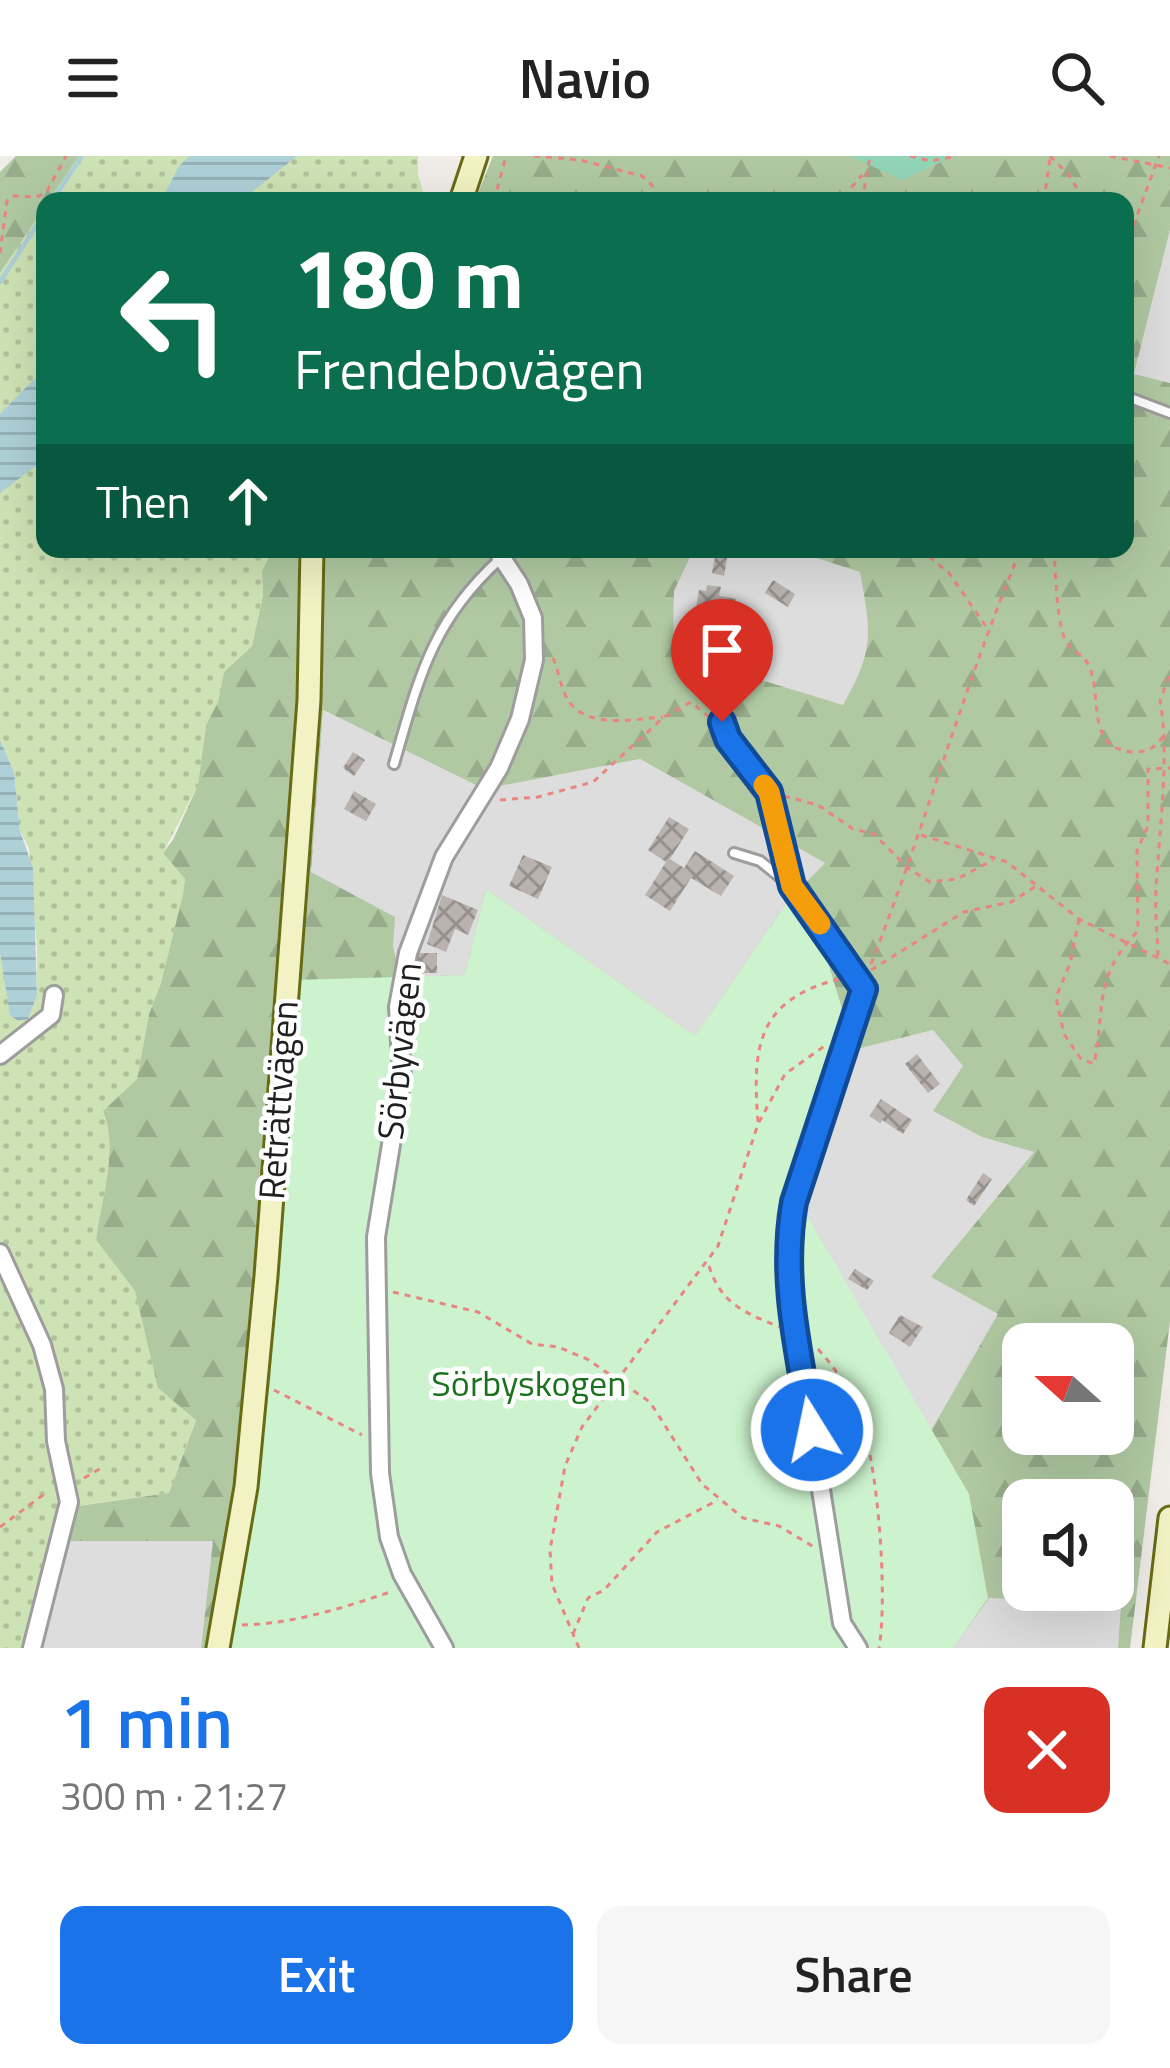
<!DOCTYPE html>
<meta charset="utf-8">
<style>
:root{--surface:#fff;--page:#f6f6f6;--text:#222;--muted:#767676;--accent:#1a73e8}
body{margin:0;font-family:"Titillium Web",sans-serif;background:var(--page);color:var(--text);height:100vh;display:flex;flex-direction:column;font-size:45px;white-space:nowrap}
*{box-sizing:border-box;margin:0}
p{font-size:39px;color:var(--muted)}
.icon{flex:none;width:66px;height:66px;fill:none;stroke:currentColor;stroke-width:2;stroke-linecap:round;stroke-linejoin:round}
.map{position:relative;height:1492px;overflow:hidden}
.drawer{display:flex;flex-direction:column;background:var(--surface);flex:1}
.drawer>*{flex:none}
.banner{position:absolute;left:36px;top:36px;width:1098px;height:366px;border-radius:24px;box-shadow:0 12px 48px #0002;background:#0b6e4f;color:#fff;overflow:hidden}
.needle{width:78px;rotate:291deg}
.tools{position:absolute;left:1002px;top:1167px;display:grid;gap:24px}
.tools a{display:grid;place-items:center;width:132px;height:132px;border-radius:24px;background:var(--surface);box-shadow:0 12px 48px #0002;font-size:60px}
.pin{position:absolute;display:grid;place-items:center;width:102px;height:102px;color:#fff;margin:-123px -51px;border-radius:50% 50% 50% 0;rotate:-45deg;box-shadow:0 0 12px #0007}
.pin .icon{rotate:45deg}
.me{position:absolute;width:132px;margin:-66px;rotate:350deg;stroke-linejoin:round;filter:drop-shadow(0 0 9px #0008)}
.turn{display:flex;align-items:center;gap:42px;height:252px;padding:0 60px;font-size:54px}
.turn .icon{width:156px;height:156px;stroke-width:2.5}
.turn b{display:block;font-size:84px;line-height:102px}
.then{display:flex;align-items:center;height:114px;padding:0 60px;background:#0003;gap:24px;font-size:45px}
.round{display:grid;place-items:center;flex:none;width:126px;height:126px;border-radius:24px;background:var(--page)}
.summary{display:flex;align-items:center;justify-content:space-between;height:204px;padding:0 60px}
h1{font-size:72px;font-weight:600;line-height:90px;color:var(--accent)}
.cta{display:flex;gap:24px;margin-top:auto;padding:24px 60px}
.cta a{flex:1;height:138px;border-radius:24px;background:var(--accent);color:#fff;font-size:48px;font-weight:600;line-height:138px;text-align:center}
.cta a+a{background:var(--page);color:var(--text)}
header{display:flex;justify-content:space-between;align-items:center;height:156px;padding:0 60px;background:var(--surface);font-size:54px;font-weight:600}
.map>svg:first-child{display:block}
</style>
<header><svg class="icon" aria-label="menu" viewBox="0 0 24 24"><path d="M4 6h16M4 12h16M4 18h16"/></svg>Navio<svg class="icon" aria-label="search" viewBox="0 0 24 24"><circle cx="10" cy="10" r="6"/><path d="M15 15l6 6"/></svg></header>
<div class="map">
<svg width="1170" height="1492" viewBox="0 0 1170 1492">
<defs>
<pattern id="grass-dots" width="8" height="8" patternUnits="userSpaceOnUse" patternTransform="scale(3)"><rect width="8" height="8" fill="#cee3b5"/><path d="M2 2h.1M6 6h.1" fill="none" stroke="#b1c29b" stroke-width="1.8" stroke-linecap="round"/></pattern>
<pattern id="forest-firs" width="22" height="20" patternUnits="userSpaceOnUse" patternTransform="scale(3)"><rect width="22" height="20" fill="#b0c9a2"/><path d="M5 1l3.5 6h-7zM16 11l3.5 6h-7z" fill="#97ac8b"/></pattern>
<pattern id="water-rules" width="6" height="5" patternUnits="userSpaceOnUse" patternTransform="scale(3)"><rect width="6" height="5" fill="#aed0d7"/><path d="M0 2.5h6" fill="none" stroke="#95b2b8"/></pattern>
<pattern id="building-cross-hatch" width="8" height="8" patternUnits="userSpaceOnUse" patternTransform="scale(3)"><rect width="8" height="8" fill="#b9b2ae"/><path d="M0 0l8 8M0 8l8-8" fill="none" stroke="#96908d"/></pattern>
</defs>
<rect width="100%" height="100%" fill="#f0ede8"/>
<path fill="#deddde" d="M 1170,74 L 1170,227 L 1134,219 Z
M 694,393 L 788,393 L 860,416 L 872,482 L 860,519 L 844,550 L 748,520 L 672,490 L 674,435 Z
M 322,554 L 484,633 L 640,603 L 826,707 L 789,744 L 695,880 L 487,734 L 465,819 L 401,821 L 393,791 L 394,761 L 310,716 Z
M 933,874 L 964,910 L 934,955 L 982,981 L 1035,996 L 932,1121 L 999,1157 L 918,1297 L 777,1107 L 841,897 Z
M 62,1385 L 213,1385 L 201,1492 L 35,1492 Z
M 988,1442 L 1122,1449 L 1118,1492 L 953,1492 Z"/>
<path fill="url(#grass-dots)" d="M 79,0 L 418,0 L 418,19 L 425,41 L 434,45 L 49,45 Z
M 45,50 L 45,393 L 273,393 L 262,415 L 263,438 L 252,490 L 224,516 L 218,546 L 206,569 L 198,629 L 163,697 L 185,723 L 183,738 L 161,827 L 149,858 L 137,923 L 103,955 C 119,994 101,1043 96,1084 L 135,1135 L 159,1232 L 196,1263 L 169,1337 L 61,1352 L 27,1492 L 0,1492 L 0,797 L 4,818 L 28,863 L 37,839 L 37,792 L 29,692 L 20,675 L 14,616 L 0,584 L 0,117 Z"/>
<path fill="url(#forest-firs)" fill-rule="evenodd" d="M 16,0 L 79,0 L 0,117 L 0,16 Z
M 493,0 L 1170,0 L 1170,74 L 1134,218 L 1170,227 L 1170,1165 L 1130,1492 L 1118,1492 L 1121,1449 L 989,1442 L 953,1492 L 232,1492 L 325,393 L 694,393 L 674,435 L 673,490 L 748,520 L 843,549 C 875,492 871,478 860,416 L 788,393 L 1125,393 L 1125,45 L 475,45 ZM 323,554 L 484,633 L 640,603 L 825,707 L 789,744 L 695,880 L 486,733 L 465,819 L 401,821 L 393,791 L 395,761 L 311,716 ZM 933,874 L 963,910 L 933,955 L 982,981 L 1034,996 L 931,1121 L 998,1158 L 918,1297 L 782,1031 L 841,897 ZM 1023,1188 L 1113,1188 L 1113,1278 L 1023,1278 ZM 1023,1344 L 1113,1344 L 1113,1434 L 1023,1434 Z
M 273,393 L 295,393 L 298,402 L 301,520 L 245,1292 L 212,1492 L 201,1492 L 213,1385 L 62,1385 L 71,1351 L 169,1337 L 196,1264 L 158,1232 L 135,1135 L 96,1084 C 101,1043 119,994 103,955 L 137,923 L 149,858 L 161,827 L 183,738 L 185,723 L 163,697 L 173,684 L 198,629 L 206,569 L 218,546 L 224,516 L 252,490 L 263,439 L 262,415 Z"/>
<path fill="#ccf3cd" d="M 486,733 L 695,880 L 789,744 L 822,787 L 848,872 L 791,1047 L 806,1058 L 969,1338 L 988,1442 L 953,1492 L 227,1492 L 253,1352 L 270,1227 L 293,824 L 465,819 Z"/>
<path fill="#91d4b6" d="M 850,0 L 954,0 L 902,24 Z"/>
<path fill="url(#water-rules)" d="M 190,0 L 297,0 L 241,45 L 161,45 L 179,10 Z
M 45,212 L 45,303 L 0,337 L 0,258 Z
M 0,584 L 14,616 L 20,675 L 33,712 L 37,839 L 28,863 L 18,865 L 10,859 L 0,797 Z"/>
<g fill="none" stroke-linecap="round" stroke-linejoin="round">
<path stroke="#aed0d7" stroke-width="4.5" d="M 52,45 L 82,0
M 0,126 L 45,56"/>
</g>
<path fill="url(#building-cross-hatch)" d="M 716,395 L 728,397 L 724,420 L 712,417 Z
M 773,424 L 795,438 L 788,451 L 765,437 Z
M 707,429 L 721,431 L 719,440 L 736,443 L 732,464 L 695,458 L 699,434 L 706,435 Z
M 353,596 L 365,604 L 354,620 L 343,612 Z
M 354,635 L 376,648 L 366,665 L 344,653 Z
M 669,661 L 689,673 L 670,703 L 684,712 L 695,695 L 734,720 L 721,740 L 691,722 L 670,755 L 645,739 L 666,706 L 648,694 Z
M 523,699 L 552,711 L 538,743 L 509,730 Z
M 442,739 L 478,754 L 468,779 L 455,773 L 446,796 L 427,788 Z
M 417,797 L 437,797 L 437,817 L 417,817 Z
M 917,898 L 940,928 L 928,937 L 905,908 Z
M 881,943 L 912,964 L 903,978 L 882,964 L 880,967 L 869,960 Z
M 983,1017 L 992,1023 L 974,1050 L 966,1044 Z
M 855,1113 L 874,1125 L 867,1134 L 848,1123 Z
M 900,1159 L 923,1171 L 910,1191 L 889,1177 Z"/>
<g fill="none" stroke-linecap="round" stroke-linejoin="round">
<g stroke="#9d9d9d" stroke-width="14">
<path id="lane" d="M 1125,240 L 1170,257
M 747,475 L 747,524 C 694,577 745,589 769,636 C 782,662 785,700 792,729
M 394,608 C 419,522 431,466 500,403
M 734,697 L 760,705 L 791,730"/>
</g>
<g stroke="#9d9d9d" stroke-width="22">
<path id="street" d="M 792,731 L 864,833 L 793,1046 L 787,1118 L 842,1467 L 858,1492
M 0,899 L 51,859 L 54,839
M 0,1097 L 42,1189 L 54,1233 L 56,1285 L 69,1346 L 32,1492
M 444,1492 L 402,1418 L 389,1381 L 380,1317 L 376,1081 L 402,921 L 398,851 L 408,797 L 444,701 L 499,612 L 520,563 L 534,504 L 533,462 L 519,428 L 496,393"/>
</g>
<g stroke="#676b13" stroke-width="27">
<path id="secondary" d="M 461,45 L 476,0
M 218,1492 L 246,1331 L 266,1120 L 309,544 L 312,393
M 1155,1492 L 1170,1362"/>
</g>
<path stroke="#e98580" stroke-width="3" stroke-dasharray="6 6" stroke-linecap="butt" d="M 534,0 L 580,4 L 642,20 L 652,29 L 656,45
M 910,0 L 931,5 L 957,0
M 1050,0 L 1068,18 L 1085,45
M 1110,0 L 1170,12
M 494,45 L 506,0
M 832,45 L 847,37 L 862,19
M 862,45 L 870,0
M 1044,45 L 1050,2
M 1125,92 L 1159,0
M 0,97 L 7,45 L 13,40 L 36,41 L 46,37 L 66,0
M 920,393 L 949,417 L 987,472
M 1054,393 C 1055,412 1057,473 1067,487 C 1076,499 1085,497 1091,515 C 1101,545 1087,595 1135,596 C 1150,596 1156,590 1165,578
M 553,502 C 559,515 561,536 570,547 C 591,573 635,563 663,561
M 784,640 L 818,649 L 853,673 L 874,678 L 908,712 L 930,726 L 957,723 L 993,704
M 500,644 L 538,641 L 593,626 L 664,561 L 691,546 L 711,563
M 921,679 L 1007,706 L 1079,763 L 1170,808
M 1079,763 L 1070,808 L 1056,841 L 1064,878 L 1081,903 L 1094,908 C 1106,851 1092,822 1138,775 L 1137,694 L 1148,670 L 1148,613 L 1170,612
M 1158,800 C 1157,778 1155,755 1156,733 C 1159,677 1170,599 1160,545 L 1170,517
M 871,808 C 925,671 964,529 1021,393
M 871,814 L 964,756 L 1011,746 L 1039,728
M 758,966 C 752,891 757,844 839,823
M 709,1110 C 721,1148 744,1156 779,1171
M 393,1136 L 478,1156 L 532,1188 L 558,1191 L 587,1203 L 650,1246 L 702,1328 L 743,1362 L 779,1370 L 814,1391
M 818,1193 C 835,1212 850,1233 859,1257 C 878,1305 888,1440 879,1492
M 274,1234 L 362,1279
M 84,1322 L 103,1311
M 0,1371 L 47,1336
M 242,1469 C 292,1468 343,1452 390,1436
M 573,1478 L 588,1442 L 604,1434 L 657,1376 L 718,1344
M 579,1492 L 552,1428 L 550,1394 L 565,1310 L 582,1271 L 718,1090 L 758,968 L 785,918 L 826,889"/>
<use href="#lane" stroke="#fff" stroke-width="8"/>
<use href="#street" stroke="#fff" stroke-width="16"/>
<use href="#secondary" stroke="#f2f2c4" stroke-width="21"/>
</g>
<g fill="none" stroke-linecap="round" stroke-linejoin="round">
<g stroke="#114b97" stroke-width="30">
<path id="route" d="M 722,566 L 728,583 L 769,636 L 792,730 L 864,833 L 794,1046 C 780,1124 799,1197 812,1274"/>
</g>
<use href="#route" stroke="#1a73e8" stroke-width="21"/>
<path stroke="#f59e0b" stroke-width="21" d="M 764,629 L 769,636 L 792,730 L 820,768"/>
</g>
<g text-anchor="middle" stroke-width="9" stroke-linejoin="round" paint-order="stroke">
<g font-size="36" fill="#202020" stroke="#fff">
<text transform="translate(399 895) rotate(-84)" y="13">Sörbyvägen</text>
<text transform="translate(278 944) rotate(-86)" y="13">Reträttvägen</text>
</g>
<g font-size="36" fill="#1a721d" stroke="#fff">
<text x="529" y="1240">Sörbyskogen</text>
</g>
</g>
</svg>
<div class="tools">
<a><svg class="needle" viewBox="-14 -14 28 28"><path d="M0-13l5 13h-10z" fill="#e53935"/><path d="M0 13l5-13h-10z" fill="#767676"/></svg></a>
<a><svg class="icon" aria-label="sound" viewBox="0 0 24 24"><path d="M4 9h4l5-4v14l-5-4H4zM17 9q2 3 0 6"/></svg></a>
</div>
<div class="pin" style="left:722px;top:566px;background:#d93025"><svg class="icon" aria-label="arrive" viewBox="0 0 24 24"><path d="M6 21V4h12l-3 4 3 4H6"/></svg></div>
<svg class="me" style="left:812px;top:1274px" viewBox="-20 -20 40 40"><circle r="17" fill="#1a73e8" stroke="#fff" stroke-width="3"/><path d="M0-11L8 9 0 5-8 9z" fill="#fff"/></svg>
<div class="banner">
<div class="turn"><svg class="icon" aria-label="left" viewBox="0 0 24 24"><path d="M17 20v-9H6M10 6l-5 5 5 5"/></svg><div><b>180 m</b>Frendebovägen</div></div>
<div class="then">Then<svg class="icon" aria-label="ahead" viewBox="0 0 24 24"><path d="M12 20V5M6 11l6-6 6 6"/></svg></div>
</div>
</div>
<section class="drawer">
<div class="summary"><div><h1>1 min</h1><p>300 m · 21:27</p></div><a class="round" style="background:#d93025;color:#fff"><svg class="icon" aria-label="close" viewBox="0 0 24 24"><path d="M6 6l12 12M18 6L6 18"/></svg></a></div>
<div class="cta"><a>Exit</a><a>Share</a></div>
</section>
